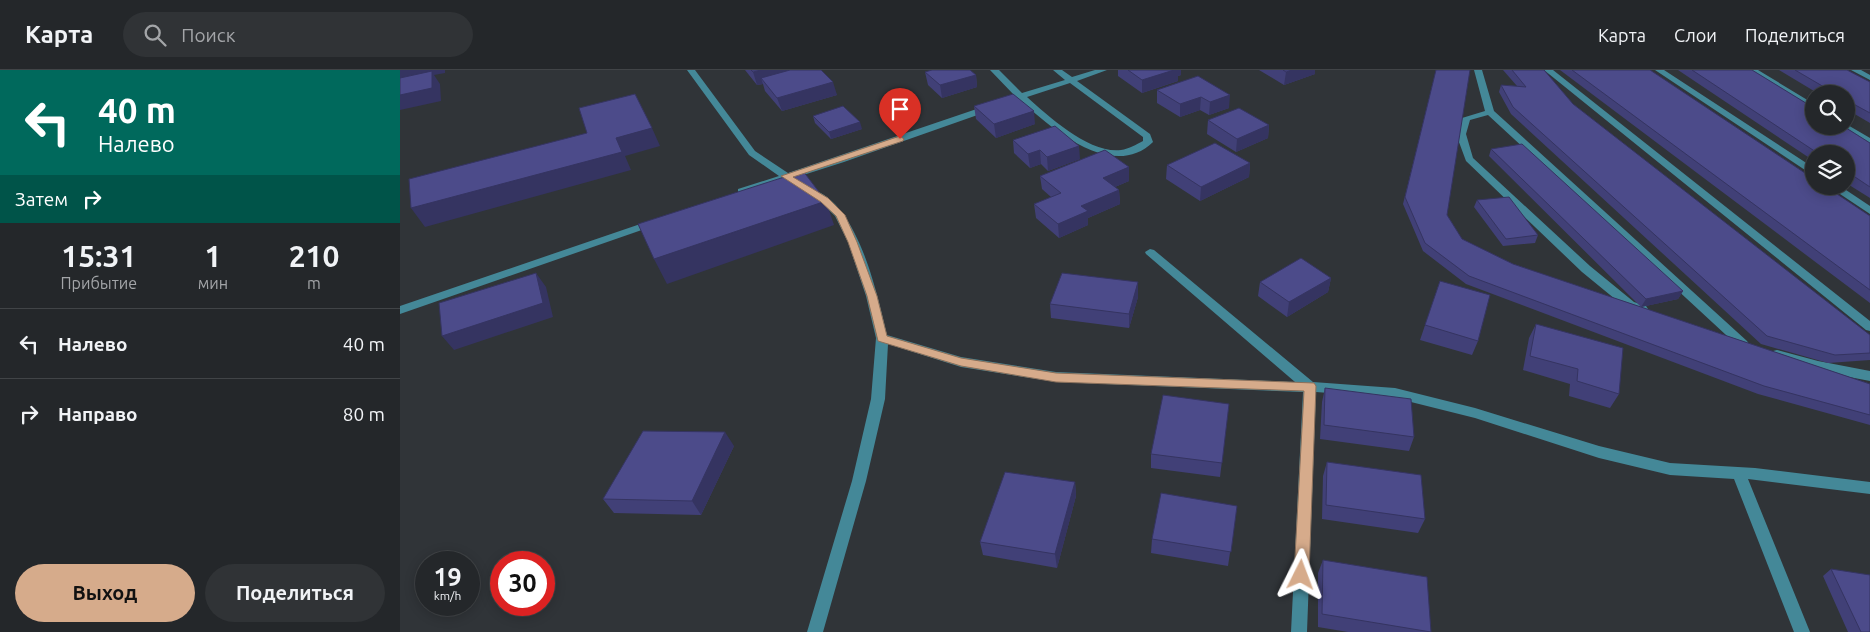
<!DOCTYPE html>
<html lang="ru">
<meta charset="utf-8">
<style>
:root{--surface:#24272a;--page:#303336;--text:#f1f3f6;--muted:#a3a5a8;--line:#414447;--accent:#d6ab8b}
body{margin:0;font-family:Ubuntu,sans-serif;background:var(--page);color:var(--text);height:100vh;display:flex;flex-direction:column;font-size:19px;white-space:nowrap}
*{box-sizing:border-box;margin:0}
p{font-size:16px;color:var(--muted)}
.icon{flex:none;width:28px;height:28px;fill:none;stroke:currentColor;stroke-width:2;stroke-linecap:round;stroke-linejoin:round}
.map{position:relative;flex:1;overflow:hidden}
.sheet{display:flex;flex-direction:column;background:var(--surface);width:400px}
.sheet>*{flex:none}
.hud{background:#00695c;color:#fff;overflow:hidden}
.controls{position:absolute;left:1405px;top:15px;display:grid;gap:10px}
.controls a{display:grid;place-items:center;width:50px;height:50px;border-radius:50%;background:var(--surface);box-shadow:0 2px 12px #0003,0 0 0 1px var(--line);font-size:25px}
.speed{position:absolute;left:15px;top:481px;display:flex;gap:10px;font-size:25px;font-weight:700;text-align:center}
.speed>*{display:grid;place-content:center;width:65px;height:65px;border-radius:50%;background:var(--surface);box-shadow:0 2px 12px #0003,0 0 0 1px var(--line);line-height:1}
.speed small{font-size:12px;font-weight:400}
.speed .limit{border:8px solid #d22;background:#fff;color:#111}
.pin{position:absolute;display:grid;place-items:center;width:42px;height:42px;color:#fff;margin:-51px -21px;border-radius:50% 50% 50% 0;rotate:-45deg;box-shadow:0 0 5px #0007}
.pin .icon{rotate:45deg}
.me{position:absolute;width:55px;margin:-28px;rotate:3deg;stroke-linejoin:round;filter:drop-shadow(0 0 4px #0008)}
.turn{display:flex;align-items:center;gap:18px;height:105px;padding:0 15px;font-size:22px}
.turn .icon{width:65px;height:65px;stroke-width:2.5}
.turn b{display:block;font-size:35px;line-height:42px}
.then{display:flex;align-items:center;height:48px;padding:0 15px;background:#0003;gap:10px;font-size:19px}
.eta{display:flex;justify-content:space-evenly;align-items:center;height:85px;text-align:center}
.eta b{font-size:30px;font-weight:600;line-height:35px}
.primary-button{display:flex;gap:10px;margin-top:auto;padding:10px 15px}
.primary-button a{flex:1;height:58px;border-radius:30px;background:var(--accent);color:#111;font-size:20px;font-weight:600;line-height:58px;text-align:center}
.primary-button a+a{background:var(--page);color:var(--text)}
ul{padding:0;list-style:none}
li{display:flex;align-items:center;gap:15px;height:70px;padding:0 15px;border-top:1px solid var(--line)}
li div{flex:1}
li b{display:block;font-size:19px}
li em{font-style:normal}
header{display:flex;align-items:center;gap:30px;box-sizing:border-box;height:70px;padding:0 25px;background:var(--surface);border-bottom:1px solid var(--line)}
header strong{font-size:24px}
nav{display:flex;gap:28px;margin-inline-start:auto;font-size:18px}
.search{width:350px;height:45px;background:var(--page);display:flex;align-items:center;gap:12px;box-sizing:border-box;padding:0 18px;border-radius:28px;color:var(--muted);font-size:19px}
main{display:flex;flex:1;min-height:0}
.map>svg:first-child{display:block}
</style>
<header>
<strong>Карта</strong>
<div class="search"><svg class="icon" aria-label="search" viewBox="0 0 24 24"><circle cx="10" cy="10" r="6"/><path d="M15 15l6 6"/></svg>Поиск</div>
<nav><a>Карта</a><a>Слои</a><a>Поделиться</a></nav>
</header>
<main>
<section class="sheet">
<div class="hud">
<div class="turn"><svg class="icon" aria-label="left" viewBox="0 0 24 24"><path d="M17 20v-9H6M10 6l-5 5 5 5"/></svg><div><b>40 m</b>Налево</div></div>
<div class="then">Затем<svg class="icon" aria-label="right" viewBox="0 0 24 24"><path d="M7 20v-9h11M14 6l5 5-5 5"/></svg></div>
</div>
<div class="eta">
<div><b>15:31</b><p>Прибытие</p></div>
<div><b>1</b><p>мин</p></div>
<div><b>210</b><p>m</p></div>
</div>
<ul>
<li><svg class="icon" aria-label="left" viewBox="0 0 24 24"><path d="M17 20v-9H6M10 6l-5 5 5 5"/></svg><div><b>Налево</b></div><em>40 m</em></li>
<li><svg class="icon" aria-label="right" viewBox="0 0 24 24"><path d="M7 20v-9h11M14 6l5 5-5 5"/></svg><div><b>Направо</b></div><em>80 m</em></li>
</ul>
<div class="primary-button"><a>Выход</a><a>Поделиться</a></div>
</section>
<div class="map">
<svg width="1470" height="562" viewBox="0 0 1470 562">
<rect width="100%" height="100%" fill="#303438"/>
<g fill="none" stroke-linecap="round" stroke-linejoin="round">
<path fill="#448898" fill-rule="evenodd" d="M 287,0 L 295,0 L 355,81 L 388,103 L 615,26 L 590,0 L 599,0 L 622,23 L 665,10 L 653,0 L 662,0 L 672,7 L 695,0 L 707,0 L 677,11 L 750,64 L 753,72 C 712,112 650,57 620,30 L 444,92 L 394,108 L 393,111 L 386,110 L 342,124 L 338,123 L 338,119 L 379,106 L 349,85 ZM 670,13 L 743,67 L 743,71 C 737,74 729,79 721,80 C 690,84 649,47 627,27 Z
M 1074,0 L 1082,0 L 1094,41 L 1347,271 L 1349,274 L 1347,277 L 1339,277 L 1088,45 L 1070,50 L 1066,64 L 1073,88 L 1190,196 L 1234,232 L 1246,236 L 1248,239 L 1246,242 L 1242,243 L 1226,238 L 1182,202 L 1066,91 L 1056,64 L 1062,48 L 1085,41 Z
M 1144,0 L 1153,0 L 1470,251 L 1470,261 L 1466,260 Z
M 1255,0 L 1264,0 L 1414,98 L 1414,106 Z
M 1348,0 L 1358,0 L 1414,34 L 1414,41 Z
M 1451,0 L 1461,0 L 1470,5 L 1470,10 Z
M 1446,54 L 1470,68 L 1470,75 L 1440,56 L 1446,56 Z
M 1428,116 L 1440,116 L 1470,136 L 1470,144 Z
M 411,119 C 458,132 477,224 487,265 L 561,287 L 656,302 L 895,312 L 746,184 L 745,182 L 750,179 L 754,180 L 913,312 L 995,318 L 1075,338 L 1199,376 L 1270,393 L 1355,398 L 1470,412 L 1470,424 L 1348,409 L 1410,562 L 1394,562 L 1334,409 L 1270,405 L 1199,388 L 1075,348 L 995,328 L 916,322 L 907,562 L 891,562 L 903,322 L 656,312 L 561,297 L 488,274 L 485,329 L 466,411 L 423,562 L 407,562 L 452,411 L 471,329 L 476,268 L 466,226 L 448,172 L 435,146 L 421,132 L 406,122 Z
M 255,149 L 260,152 L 259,154 L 0,244 L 0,236 Z
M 1377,280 L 1418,291 L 1470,301 L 1470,311 L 1418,301 L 1373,287 L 1371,284 L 1373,281 Z"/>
</g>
<path fill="#414077" d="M 345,0 L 421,0 L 437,25 L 382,41 L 365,21 L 363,14 L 357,15 Z
M 718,0 L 781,0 L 781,5 L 778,6 L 778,11 L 742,23 L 718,6 Z
M 859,0 L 915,0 L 915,4 L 884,15 Z
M 1036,0 L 1047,145 L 1062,169 L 1113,194 L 1470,314 L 1470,355 L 1358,324 L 1066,214 L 1023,181 L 1003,134 Z
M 1103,0 L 1144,0 L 1173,34 L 1470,265 L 1470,290 L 1428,293 L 1361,274 L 1111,44 L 1099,22 L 1101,15 L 1117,16 Z
M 1160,0 L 1250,0 L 1470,146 L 1470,233 Z
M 1278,0 L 1352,0 L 1470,73 L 1470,128 L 1446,113 L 1446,84 L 1414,84 L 1414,91 Z
M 1379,0 L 1447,0 L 1470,12 L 1470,53 L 1446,39 L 1446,24 L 1419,24 Z
M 525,2 L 576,5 L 577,17 L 542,28 L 528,15 Z
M 798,6 L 829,38 L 809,45 L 800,40 L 780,47 L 757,33 L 757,20 Z
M 574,36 L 635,54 L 596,68 L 576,49 Z
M 413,46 L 462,59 L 431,69 L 415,53 Z
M 808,50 L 869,55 L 868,68 L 836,82 L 807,64 Z
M 613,70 L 680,89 L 648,101 L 641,94 L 630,98 L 614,83 Z
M 1091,79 L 1283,221 L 1278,229 L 1241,237 L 1089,86 Z
M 850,93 L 849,107 L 800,131 L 766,109 L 767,95 Z
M 640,106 L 729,111 L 715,117 L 719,120 L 720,134 L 688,148 L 688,155 L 659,168 L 636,148 L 634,134 L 651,127 L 642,119 Z
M 1077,130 L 1138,165 L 1135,173 L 1103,176 L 1074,137 Z
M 931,208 L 928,222 L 887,247 L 858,226 L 860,212 Z
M 1040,211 L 1078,271 L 1072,285 L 1020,270 Z
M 738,227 L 729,258 L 651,248 L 650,234 Z
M 1136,254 L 1219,324 L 1210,338 L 1169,326 L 1170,314 L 1123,300 L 1129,268 Z
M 925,318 L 1014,367 L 1009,381 L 920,369 L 922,332 Z
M 829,334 L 820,407 L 751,398 L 751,384 Z
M 334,376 L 301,445 L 214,443 L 203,429 Z
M 927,392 L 1025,449 L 1018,463 L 922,449 L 923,406 Z
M 675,412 L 676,426 L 657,498 L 583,485 L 580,472 Z
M 837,436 L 828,496 L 751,483 L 752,469 Z
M 923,490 L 1031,562 L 948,562 L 918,557 L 918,503 Z
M 1431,499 L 1470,562 L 1448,562 L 1423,506 Z"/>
<path fill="#353461" d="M 0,0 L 45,0 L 45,3 L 34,5 L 40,14 L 41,31 L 0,40 Z
M 361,0 L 398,0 L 361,8 L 363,14 L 357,15 L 353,2 Z
M 773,0 L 781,0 L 781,5 L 778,6 L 778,11 L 742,23 L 742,10 Z
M 892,0 L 915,0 L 915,4 L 884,15 L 886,2 Z
M 576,5 L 577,17 L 542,28 L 540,15 Z
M 433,12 L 437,25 L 382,41 L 377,28 Z
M 830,25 L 829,38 L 809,45 L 810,32 Z
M 801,27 L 800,40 L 780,47 L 780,34 Z
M 634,41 L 635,54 L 596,68 L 594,54 Z
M 460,52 L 462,59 L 431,69 L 429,62 Z
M 869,55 L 868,68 L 836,82 L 837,69 Z
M 252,58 L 260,76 L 225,86 L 231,100 L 25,157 L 11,138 L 216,68 Z
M 679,76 L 680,89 L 648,101 L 647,87 Z
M 640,80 L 641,94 L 630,98 L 628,84 Z
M 850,93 L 849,107 L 800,131 L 801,117 Z
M 729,97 L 729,111 L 703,122 L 703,108 Z
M 719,120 L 720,134 L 688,148 L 688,155 L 659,168 L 658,154 L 681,136 Z
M 426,131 L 434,155 L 267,214 L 254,189 Z
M 136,203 L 146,217 L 153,247 L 54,280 L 42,266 Z
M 931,208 L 928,222 L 887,247 L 889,232 Z
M 738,212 L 738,227 L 729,258 L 729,244 Z
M 1283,221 L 1278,229 L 1241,237 L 1246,229 Z
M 325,362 L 334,376 L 301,445 L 292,431 Z
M 675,412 L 676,426 L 657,498 L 655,484 Z"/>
<path fill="#4c4b8a" stroke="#353461" d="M 351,0 L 361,0 L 353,2 Z
M 390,0 L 421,0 L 433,12 L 377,28 L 361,8 Z
M 532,0 L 570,0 L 576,5 L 540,15 L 525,2 Z
M 728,0 L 774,0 L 742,10 Z
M 883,0 L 892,0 L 886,2 Z
M 1036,0 L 1070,0 L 1047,145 L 1062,169 L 1113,194 L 1470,314 L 1470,345 L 1364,316 L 1069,206 L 1025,173 L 1005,127 Z
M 1112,0 L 1144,0 L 1173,34 L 1470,265 L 1470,283 L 1435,285 L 1367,266 L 1113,37 L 1101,15 L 1126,17 Z
M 1172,0 L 1250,0 L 1414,109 L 1414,116 L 1425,116 L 1470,146 L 1470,220 Z
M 1292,0 L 1352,0 L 1414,38 L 1414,56 L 1443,56 L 1470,73 L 1470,117 L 1446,101 L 1446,84 L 1419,84 Z
M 1395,0 L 1447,0 L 1470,12 L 1470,43 L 1446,30 L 1446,24 L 1436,24 Z
M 32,1 L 32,18 L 0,25 L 0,8 Z
M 798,6 L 830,25 L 810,32 L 801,27 L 780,34 L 757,20 Z
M 235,24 L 252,58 L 216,68 L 222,82 L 11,138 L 9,109 L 187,63 L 179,38 Z
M 613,24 L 634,41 L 594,54 L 574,36 Z
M 443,36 L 460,52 L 429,62 L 413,46 Z
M 839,38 L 869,55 L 837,69 L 808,50 Z
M 655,56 L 679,76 L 647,87 L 640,80 L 628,84 L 613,70 Z
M 815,73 L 850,93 L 801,117 L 767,95 Z
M 1122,74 L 1283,221 L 1246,229 L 1091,79 Z
M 705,80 L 729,97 L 703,108 L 719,120 L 681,136 L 688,141 L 658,154 L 634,134 L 661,123 L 640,106 Z
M 403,101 L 426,131 L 254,189 L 238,154 Z
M 1109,127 L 1138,165 L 1106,169 L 1077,130 Z
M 901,188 L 931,208 L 889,232 L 860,212 Z
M 136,203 L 143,233 L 42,266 L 39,233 Z
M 662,203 L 738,212 L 729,244 L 650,234 Z
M 1040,211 L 1090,225 L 1078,271 L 1025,255 Z
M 1136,254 L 1223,278 L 1219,324 L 1177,311 L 1178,299 L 1130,286 Z
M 925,318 L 1011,329 L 1014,367 L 924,355 Z
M 763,325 L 829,334 L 822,393 L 751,384 Z
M 243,361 L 325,362 L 292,431 L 203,429 Z
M 927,392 L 1021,405 L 1025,449 L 926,435 Z
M 605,402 L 675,412 L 655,484 L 580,472 Z
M 761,423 L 837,436 L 831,482 L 752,469 Z
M 923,490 L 1027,507 L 1031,562 L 922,544 Z
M 1431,499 L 1470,505 L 1470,562 L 1461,562 Z"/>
<path fill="#d6ab8b" stroke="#8b6f5a" d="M 500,66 L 504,69 L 503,71 L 393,107 L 428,128 L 445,145 L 457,172 L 477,226 L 487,266 L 561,288 L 656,303 L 914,313 L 916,316 L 909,505 L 907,510 L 901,512 L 896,510 L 894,505 L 904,321 L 656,312 L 561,296 L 478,271 L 467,226 L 448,172 L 436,146 L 421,132 L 381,106 Z"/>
</svg>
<div class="controls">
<a><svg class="icon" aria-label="search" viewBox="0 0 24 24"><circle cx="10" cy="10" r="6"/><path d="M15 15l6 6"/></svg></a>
<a><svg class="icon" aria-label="layers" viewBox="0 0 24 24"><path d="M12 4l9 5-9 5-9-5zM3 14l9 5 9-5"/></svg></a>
</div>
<div class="speed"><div>19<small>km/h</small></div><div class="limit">30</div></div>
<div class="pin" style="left:500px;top:69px;background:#d93025"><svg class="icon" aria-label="arrive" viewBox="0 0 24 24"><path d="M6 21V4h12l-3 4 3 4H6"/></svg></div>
<svg class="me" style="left:901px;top:505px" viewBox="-20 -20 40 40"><path d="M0-17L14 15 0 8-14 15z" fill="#d6ab8b" stroke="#fff" stroke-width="4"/></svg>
</div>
</main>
